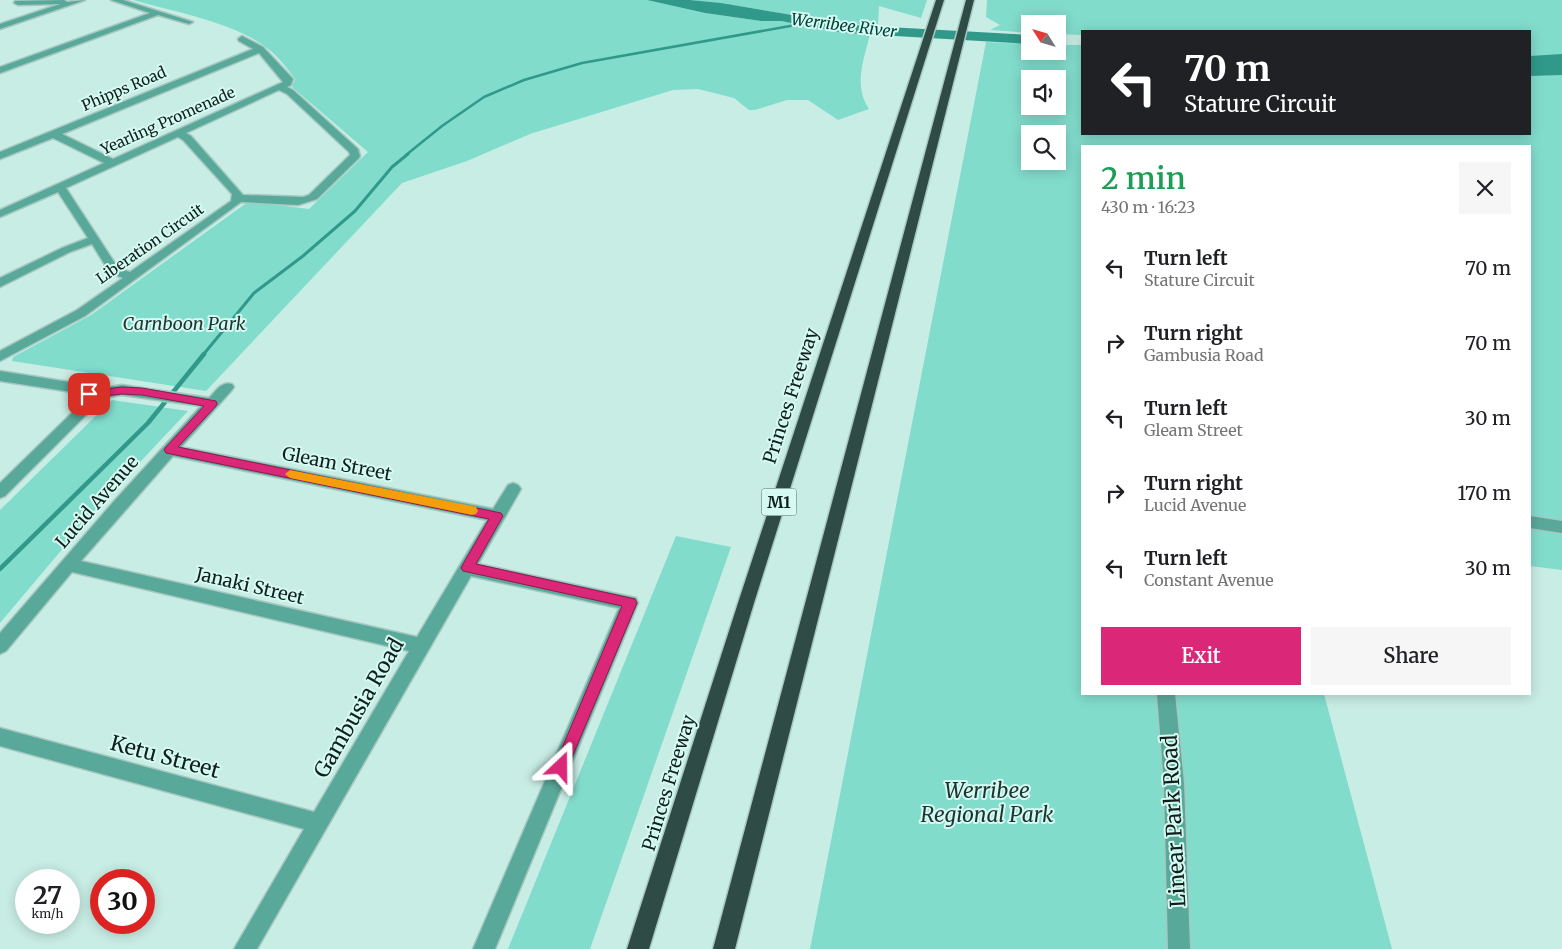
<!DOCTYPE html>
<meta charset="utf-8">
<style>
:root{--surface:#fff;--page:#f6f6f6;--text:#202124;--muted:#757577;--accent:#db2777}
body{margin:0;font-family:Merriweather,serif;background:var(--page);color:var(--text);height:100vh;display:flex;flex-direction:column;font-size:19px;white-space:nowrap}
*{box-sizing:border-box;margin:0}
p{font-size:16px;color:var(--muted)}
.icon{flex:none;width:28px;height:28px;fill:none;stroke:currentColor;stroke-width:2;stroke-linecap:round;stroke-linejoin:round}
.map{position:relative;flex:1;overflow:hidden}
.panel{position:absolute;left:1081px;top:145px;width:450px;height:550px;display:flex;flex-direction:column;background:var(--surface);border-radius:0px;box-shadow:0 2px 12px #0003}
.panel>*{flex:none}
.hud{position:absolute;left:1081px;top:30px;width:450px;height:105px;border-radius:0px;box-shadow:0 2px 12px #0003;background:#202124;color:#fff;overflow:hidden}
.needle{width:32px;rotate:307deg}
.controls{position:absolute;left:1021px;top:15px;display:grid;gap:10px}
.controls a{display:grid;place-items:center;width:45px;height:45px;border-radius:0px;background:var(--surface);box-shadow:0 2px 12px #0003;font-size:25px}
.speed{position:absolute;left:15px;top:869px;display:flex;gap:10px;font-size:25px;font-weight:700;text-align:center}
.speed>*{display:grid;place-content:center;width:65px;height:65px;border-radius:50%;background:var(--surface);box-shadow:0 2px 12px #0003;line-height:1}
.speed small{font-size:12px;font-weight:400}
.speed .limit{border:8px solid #d22;background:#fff;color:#111}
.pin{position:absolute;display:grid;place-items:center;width:42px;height:42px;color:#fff;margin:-21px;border-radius:10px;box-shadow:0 2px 8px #0006}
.me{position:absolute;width:55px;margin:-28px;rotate:23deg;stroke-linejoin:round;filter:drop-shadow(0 0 4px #0008)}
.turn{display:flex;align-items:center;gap:18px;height:105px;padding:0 20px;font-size:22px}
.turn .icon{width:65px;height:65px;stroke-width:2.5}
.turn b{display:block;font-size:35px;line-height:42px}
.round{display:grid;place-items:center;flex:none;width:52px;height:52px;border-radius:0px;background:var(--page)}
.summary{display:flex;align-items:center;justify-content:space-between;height:85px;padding:0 20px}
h1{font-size:30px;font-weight:600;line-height:38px;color:#1e9e55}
.cta{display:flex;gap:10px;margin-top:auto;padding:10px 20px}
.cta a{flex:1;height:58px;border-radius:0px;background:var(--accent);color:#fff;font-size:20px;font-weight:600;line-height:58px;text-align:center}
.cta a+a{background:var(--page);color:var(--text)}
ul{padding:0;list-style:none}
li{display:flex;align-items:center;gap:15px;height:75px;padding:0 20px}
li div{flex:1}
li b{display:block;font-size:19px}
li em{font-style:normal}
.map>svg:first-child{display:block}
</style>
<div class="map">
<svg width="1562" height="949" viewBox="0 0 1562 949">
<rect width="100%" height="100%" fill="#c8ede5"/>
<path fill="#82dccc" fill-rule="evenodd" d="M 133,0 L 647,0 L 705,13 L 761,21 L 781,21 L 845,33 L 870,34 C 864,60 853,85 869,109 L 838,120 L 808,100 L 787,100 L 755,110 L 749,110 L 734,98 L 698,89 L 673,90 L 530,134 L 467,161 L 402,183 L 206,391 L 12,361 L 13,357 L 91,315 L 245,204 L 253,202 L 309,209 L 368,152 L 292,87 L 295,79 C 287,68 278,56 267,48 C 234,22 174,12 133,0 Z
M 690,0 L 927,0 L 921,18 L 879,6 L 878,26 C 815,22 754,6 690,0 Z
M 987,0 L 1562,0 L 1562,570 L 1530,566 L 1530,146 L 1082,146 L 1082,694 L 1324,694 L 1392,949 L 810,949 L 986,42 L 1030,44 L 1030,51 L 1058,51 L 1058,45 L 1082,45 L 1082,134 L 1530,134 L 1530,31 L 1082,31 L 1082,35 L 1058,34 L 1058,24 L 1030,24 L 1030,33 L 990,30 L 1000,25 L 986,17 ZM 1030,79 L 1058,79 L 1058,106 L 1030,106 ZM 1030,134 L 1058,134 L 1058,161 L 1030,161 Z
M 112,400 L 188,411 L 97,508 L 0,623 L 0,510 Z
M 676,536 L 731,547 L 590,949 L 508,949 Z"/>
<path fill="#30998a" d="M 647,0 L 690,0 L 721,3 L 852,25 L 1030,35 L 1030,44 L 845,33 L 781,21 L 761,21 L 705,13 Z
M 1562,54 L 1562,75 L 1530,76 L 1530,56 Z"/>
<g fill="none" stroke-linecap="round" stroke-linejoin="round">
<path stroke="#30998a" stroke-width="2.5" d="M 406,155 L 442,126 L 484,97 L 524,80 L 582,63 L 807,23"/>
<path stroke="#30998a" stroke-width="3" d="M 203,355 L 254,293 L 303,256 L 355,211 L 392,167 L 408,154"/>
<path stroke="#30998a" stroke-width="4.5" d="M 0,569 L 148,423 L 204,354"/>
<g stroke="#a7c8c1" stroke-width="3">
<path id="street" d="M 64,0 L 67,2 L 85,0 L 0,29 L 0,24 L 60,4 L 18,5 L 14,3 L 15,1 Z
M 111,0 L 123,0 L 193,22 L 189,24 L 158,15 L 0,73 L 0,67 L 150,13 Z
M 242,36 L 263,47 L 293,79 L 291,85 L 287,87 L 293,90 L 358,149 L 360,156 L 359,158 L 317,199 L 298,205 L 241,202 L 85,316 L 0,361 L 0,351 L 77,310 L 123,278 L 110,273 L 92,244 L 70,252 L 0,287 L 0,278 L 62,248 L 88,238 L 58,192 L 0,217 L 0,210 L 104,163 L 53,138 L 0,159 L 0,152 L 253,49 L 239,41 L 238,39 ZM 259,53 L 283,82 L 113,159 L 62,134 ZM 279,90 L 287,94 L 349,152 L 350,155 L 309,195 L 303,197 L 243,195 L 191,136 L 186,133 ZM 178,137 L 183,140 L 232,194 L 231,201 L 130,272 L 118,268 L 66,188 Z
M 0,371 L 75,383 L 91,390 L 122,385 L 209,398 C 216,391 221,381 232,384 L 234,387 L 232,390 L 181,447 L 493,509 L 508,485 L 513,483 L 518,485 L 521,489 L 478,564 L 636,598 L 638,603 L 495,949 L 473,949 L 619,608 L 471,576 L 257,949 L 234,949 L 304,829 L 0,746 L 0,728 L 314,812 L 409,651 L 72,572 L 6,651 L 0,654 L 0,633 L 115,500 L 201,406 L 122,395 L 95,399 L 90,411 L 5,496 L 0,498 L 0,483 L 79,406 L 81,397 L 72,392 L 0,381 ZM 173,456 L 487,520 L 417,637 L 81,561 Z
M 1530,516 L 1562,521 L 1562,533 L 1530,528 Z
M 1157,694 L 1175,694 L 1184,783 L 1190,949 L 1168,949 L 1164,783 Z"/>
</g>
<g stroke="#a7c8c1" stroke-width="3">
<path id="highway" d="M 936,0 L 944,0 L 754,603 L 649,949 L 627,949 L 738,603 Z
M 966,0 L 974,0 L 735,949 L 713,949 Z"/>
</g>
<use href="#street" fill="#59a99b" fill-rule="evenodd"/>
<use href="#highway" fill="#2e4b46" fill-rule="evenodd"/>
</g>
<path fill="#db2777" stroke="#8e194d" d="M 122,387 L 142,388 L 216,401 L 217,404 L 216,406 L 178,447 L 501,513 L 503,516 L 476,564 L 635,599 L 637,603 L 566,772 L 561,774 L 556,772 L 554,767 L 622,606 L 463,571 L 461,568 L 463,564 L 489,519 L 166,453 L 164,450 L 166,447 L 204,406 L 142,395 L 122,394 L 89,398 L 84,394 L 89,391 Z"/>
<path fill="#f59e0b" d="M 290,470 L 472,506 L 476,507 L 478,511 L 476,514 L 472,515 L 290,478 L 285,474 Z"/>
<g text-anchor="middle" stroke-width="4" stroke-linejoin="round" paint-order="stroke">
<g font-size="15" fill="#101e1c" stroke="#d5faf2">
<text transform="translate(124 89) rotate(-23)" y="5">Phipps Road</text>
<text transform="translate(168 121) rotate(-24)" y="5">Yearling Promenade</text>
<text transform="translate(150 244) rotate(-35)" y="5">Liberation Circuit</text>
</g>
<g font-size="16" font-style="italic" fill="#004139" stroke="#d5faf2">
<text transform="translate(844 25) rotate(7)" y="6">Werribee River</text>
</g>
<rect fill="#d5faf2" stroke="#4b605c" stroke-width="1" x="761.5" y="488.5" width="35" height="27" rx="4"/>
<g font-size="16" font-weight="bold" fill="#101e1c">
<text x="779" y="508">M1</text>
</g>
<g font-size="18" font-style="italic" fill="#1c342f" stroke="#d5faf2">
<text x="184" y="330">Carnboon Park</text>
</g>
<g font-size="18" fill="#101e1c" stroke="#d5faf2">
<text transform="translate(791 396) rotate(-72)" y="6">Princes Freeway</text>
<text transform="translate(337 464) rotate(11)" y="6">Gleam Street</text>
<text transform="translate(97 502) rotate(-49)" y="6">Lucid Avenue</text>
<text transform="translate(250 586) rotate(13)" y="6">Janaki Street</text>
<text transform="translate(669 783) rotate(-73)" y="6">Princes Freeway</text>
</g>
<g font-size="21" fill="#101e1c" stroke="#d5faf2">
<text transform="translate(359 708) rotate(-60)" y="7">Gambusia Road</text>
<text transform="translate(165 757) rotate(15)" y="7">Ketu Street</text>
<text transform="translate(1174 821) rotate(-93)" y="7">Linear Park Road</text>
</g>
<g font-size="21" font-style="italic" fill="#1c342f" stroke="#d5faf2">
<text x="987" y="798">Werribee<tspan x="987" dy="24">Regional Park</tspan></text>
</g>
</g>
</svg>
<div class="controls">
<a><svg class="needle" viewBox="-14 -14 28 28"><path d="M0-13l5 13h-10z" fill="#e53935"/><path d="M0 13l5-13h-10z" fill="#757577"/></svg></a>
<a><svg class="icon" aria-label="sound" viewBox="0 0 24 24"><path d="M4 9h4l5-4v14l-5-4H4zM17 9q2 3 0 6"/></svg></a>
<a><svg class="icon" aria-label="search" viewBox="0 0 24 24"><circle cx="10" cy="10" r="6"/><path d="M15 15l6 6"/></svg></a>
</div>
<div class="speed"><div>27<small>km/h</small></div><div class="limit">30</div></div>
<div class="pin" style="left:89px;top:394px;background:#d93025"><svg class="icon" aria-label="arrive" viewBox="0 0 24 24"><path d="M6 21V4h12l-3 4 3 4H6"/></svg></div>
<svg class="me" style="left:561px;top:767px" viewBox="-20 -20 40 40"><path d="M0-17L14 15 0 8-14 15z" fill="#db2777" stroke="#fff" stroke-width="4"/></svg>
<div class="hud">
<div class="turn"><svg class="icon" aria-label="left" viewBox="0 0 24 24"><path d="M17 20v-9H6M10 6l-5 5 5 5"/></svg><div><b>70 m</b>Stature Circuit</div></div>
</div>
<section class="panel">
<div class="summary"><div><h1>2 min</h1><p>430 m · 16:23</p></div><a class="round"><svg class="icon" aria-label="close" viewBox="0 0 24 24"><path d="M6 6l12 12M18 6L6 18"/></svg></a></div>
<ul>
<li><svg class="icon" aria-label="left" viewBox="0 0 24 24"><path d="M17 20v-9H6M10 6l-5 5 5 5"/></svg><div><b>Turn left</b><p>Stature Circuit</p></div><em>70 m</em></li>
<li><svg class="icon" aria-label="right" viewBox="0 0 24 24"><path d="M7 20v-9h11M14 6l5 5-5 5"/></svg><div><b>Turn right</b><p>Gambusia Road</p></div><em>70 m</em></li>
<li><svg class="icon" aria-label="left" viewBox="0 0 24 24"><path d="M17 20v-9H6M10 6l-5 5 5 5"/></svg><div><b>Turn left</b><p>Gleam Street</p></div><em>30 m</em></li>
<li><svg class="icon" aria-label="right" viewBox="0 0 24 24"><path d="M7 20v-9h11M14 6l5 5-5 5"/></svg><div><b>Turn right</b><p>Lucid Avenue</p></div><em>170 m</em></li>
<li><svg class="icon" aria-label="left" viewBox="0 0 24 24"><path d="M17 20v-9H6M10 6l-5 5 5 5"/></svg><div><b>Turn left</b><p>Constant Avenue</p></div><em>30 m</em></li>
</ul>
<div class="cta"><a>Exit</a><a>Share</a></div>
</section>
</div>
